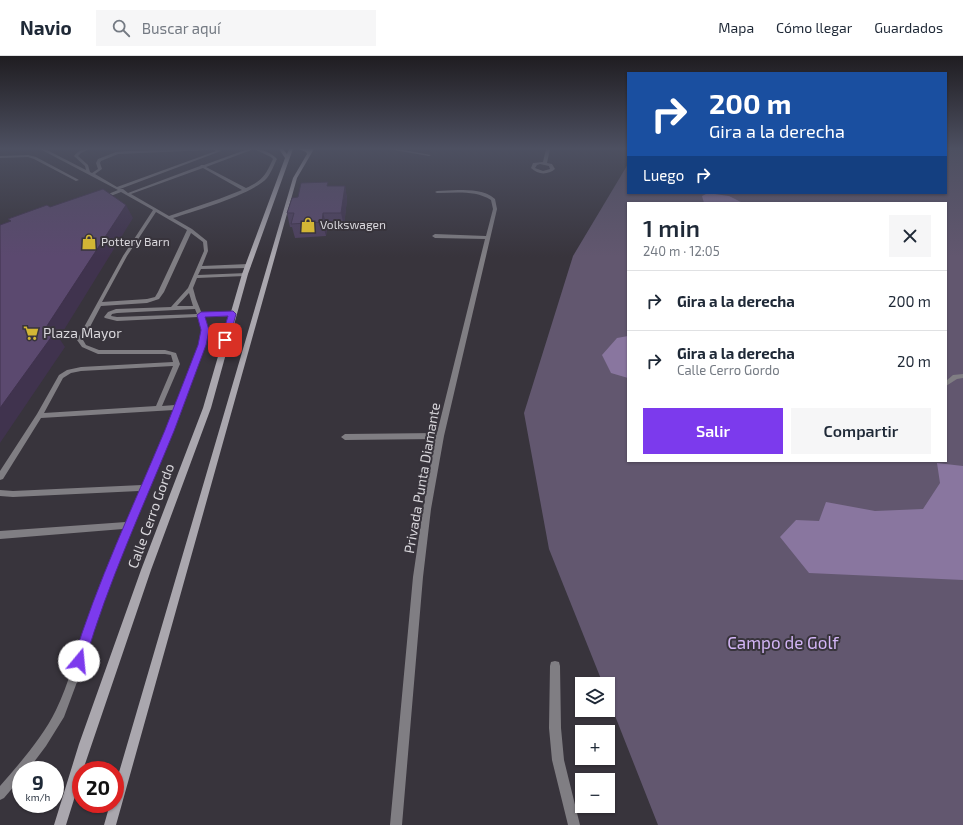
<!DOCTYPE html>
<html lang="es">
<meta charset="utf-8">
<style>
:root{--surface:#fff;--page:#f6f6f7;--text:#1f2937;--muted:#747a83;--line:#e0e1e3;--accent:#7c3aed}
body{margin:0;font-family:"Exo 2",sans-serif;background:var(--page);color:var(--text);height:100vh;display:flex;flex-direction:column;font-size:15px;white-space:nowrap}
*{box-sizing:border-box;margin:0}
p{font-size:13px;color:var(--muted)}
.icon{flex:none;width:22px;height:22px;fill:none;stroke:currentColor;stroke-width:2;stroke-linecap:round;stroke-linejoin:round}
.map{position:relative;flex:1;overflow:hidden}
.sheet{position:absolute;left:627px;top:146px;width:320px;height:260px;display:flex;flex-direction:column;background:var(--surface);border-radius:0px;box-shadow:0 1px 3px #0004}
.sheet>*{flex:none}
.hud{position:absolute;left:627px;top:16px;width:320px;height:122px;border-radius:0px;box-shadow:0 1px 3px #0004;background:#1a4fa0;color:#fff;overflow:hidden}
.buttons{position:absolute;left:575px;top:621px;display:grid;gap:8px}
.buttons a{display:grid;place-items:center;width:40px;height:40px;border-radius:0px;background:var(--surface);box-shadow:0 1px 3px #0004;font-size:20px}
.speed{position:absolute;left:12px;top:705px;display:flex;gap:8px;font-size:20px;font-weight:700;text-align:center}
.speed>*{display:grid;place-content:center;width:52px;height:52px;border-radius:50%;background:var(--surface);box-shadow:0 1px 3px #0004;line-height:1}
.speed small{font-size:10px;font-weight:400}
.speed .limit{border:6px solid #d22;background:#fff;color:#111}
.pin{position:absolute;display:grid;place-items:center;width:34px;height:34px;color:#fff;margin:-17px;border-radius:8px;box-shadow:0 2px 6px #0006}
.me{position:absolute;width:44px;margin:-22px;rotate:17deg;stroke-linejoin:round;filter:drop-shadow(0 0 3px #0008)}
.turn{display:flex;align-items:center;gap:14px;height:84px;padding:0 16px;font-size:18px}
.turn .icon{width:52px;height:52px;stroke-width:2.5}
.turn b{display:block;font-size:28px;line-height:34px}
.then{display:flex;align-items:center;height:38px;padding:0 16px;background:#0003;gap:8px;font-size:15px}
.round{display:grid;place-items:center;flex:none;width:42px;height:42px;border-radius:0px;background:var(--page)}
.overview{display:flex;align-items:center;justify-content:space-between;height:68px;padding:0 16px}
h1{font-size:24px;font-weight:600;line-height:30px}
.cta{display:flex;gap:8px;margin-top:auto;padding:8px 16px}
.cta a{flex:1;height:46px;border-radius:0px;background:var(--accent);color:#fff;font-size:16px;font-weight:600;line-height:46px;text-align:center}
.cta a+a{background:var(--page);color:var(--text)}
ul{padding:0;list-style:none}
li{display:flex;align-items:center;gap:12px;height:60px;padding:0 16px;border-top:1px solid var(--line)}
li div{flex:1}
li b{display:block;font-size:15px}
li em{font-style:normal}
header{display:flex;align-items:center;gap:24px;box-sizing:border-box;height:56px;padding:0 20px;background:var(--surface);border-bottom:1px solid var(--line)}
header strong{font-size:19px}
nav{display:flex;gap:22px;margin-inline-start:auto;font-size:14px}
.search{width:280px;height:36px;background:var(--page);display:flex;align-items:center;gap:10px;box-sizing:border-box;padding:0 14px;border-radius:0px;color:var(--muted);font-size:15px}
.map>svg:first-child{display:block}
</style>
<header>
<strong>Navio</strong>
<div class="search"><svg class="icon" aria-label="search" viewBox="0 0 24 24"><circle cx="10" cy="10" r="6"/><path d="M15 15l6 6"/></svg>Buscar aquí</div>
<nav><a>Mapa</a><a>Cómo llegar</a><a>Guardados</a></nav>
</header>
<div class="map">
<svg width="963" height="769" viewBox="0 0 963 769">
<rect width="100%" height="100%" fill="#38343c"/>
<path fill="#62576f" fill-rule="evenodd" d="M 946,93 L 963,93 L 963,769 L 658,769 L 608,642 L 608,628 L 603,628 L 549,493 L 524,357 L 573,200 L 628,108 L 628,137 L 946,137 ZM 628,147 L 946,147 L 946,405 L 628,405 Z"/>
<path fill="#89769f" d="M 708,137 L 729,140 L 743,147 L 704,147 L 702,140 Z
M 628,280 L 628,322 L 611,317 L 602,299 L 617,282 Z
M 937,407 L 963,410 L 963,524 L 809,517 L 780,481 L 796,464 L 819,465 L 826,446 L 875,455 L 923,453 L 940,427 Z"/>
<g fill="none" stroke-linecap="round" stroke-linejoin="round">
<path fill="#807e83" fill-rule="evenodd" d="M 40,93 L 45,93 L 86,114 L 85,110 L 74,100 C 78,95 82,93 89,93 L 81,97 L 78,100 L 88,109 L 90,116 L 92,117 L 98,113 L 96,107 L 98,103 L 116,96 L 128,95 L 210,93 L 208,94 L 118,98 L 101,105 L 100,107 L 102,113 L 95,118 L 117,131 L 216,95 L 213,93 L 218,93 L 221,95 L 120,133 L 123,133 L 128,137 L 200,110 L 201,109 L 204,109 L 248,93 L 254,93 L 206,111 L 246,132 C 263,124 265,120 273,103 L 271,101 L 254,93 C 262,93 272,97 277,103 C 274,109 271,117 267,122 C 253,138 195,155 173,162 L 192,173 L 207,185 L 208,195 L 202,210 L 248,208 L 251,210 L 248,212 L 201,213 L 198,219 L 247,217 L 248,218 L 245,220 L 197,222 L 193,232 L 196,243 L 202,258 L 233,256 L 236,258 L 233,260 L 204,261 L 208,274 L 205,289 L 172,374 L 133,468 L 134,469 L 112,519 L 95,569 L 80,618 L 64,661 L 46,690 L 28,714 L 21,714 L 21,722 L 4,742 L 0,744 L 0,730 C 20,707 43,681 56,654 C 69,627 76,598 85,570 C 96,537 110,505 123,473 L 0,483 L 0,475 L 126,466 L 139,435 L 13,441 L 0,440 L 0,434 L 13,435 L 142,429 L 174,354 L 41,362 L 3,423 L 0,424 L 0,415 L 37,358 L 59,319 L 67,314 L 81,311 L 173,306 L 171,299 L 165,298 L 98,298 L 82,291 L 77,284 L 123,200 L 153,154 L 121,136 L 103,143 L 101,143 L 101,141 L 118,134 ZM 203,112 L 242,134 L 219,143 L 169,160 L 131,138 ZM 156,156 L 187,174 L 158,236 L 155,241 L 147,243 L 102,246 L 127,200 ZM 191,177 L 203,186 L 204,195 L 188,232 L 171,251 L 116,253 L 108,256 L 104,261 L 105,262 L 117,265 L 198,261 L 202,274 L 199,289 L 175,349 L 162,350 L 180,308 L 176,297 L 165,294 L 99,294 L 86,289 L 83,284 L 101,250 L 147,247 L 159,243 L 164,236 ZM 189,237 L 193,250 L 177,250 ZM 195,253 L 197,258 L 117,261 L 111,260 L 112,258 L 117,257 ZM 173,310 L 156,350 L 44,357 L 63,322 L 71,317 L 81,315 Z
M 388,93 L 398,93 L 431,99 L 429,100 Z
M 28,99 L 36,101 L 79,124 L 76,125 L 34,103 L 28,101 L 0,102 L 0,100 Z
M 963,318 L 963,322 L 957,323 L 946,330 L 946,325 L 953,319 Z"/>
<path fill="#807e83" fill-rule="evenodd" d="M 546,93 L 550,93 L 547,107 L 552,108 L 555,113 C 548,119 538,119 531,112 L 533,107 L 543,106 ZM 540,108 L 549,110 L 550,113 L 543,115 L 535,112 L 537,109 Z
M 458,134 C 471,134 485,134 495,143 L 497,153 L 444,380 L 431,453 L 423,521 L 402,769 L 390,769 L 413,521 L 423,453 L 435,383 L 345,384 L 341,381 L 345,378 L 437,377 L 485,183 L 435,182 L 432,180 L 435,178 L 486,180 L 493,153 L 491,144 C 475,134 455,137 437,137 L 435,136 L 437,135 Z
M 555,605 L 559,606 L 560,610 L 561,672 L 564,704 L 580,769 L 568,769 L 552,704 L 549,672 L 550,610 L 551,606 Z"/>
<path fill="#aaa7ae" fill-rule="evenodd" d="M 279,93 L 283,93 L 287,98 L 289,93 L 293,93 L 248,218 L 211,352 L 151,514 L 83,714 L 81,714 L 81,721 L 66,769 L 54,769 L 79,688 L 141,514 L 203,352 L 242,218 L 285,102 Z
M 299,93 L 314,93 L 297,122 L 116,769 L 104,769 L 110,748 L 115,748 L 115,730 L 293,122 L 307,98 L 306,96 Z"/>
</g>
<path fill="#4e3f5f" d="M 328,130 L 345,130 L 347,143 L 344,170 L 327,171 L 326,180 L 295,182 L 292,171 L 290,171 L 287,157 Z"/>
<path fill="#40334e" d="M 345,130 L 347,143 L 344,170 L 341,157 Z
M 126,149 L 133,162 L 59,282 L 65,291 L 0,387 L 0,352 L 43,276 Z
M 323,157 L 327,171 L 326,180 L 322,166 Z"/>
<path fill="#5b496f" stroke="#40334e" d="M 328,126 L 327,130 L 345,130 L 341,157 L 323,157 L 322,166 L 291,168 L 294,157 L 287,157 L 292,142 L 298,141 L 301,127 Z
M 103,133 L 126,149 L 43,276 L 55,276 L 0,352 L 0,169 L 11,165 L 8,163 L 47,149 L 50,151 Z"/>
<linearGradient id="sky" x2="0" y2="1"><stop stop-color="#1f1d21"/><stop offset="0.46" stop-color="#4d5061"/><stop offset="1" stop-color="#4d5061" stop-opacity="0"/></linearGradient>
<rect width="963" height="201" fill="url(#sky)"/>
<path fill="#7c3aed" stroke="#51269a" d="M 233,255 L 236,258 L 229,284 L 225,287 L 221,284 L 228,260 L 205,261 L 209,274 L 206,289 C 195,318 185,346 174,375 C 143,451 108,526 85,605 L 83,610 L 79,612 L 75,610 L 73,605 C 97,526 133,451 165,374 C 176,346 187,317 198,289 L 201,274 L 197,259 L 201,256 Z"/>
<defs>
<g id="shop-bare" transform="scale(1.2)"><path d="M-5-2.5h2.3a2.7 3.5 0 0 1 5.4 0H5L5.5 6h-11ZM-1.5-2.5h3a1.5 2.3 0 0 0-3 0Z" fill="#d3b635" stroke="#38343c" stroke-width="2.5" paint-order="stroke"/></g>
<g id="supermarket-bare" transform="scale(1.2)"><path d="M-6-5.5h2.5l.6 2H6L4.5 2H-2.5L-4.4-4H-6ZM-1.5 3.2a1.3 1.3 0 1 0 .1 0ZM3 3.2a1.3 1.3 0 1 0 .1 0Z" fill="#d3b635" stroke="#38343c" stroke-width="2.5" paint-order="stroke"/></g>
</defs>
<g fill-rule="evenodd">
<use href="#shop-bare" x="308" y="169"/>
<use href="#shop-bare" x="89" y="186"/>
<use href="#supermarket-bare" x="31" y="277"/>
</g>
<g text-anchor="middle" stroke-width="4" stroke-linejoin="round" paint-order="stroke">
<g font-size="12" fill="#d9d7dc" stroke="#38343c" text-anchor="start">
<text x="320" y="173">Volkswagen</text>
<text x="101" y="190">Pottery Barn</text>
</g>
<g font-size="14" fill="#d9d7dc" stroke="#38343c" text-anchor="start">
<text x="43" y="282">Plaza Mayor</text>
</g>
<g font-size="14" fill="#d9d7dc" stroke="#38343c">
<text transform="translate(422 422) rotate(-80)" y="5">Privada Punta Diamante</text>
<text transform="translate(151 460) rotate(-70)" y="5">Calle Cerro Gordo</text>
</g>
<g font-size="17" fill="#d3b5f6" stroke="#38343c">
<text x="783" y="593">Campo de Golf</text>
</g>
</g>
</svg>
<div class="buttons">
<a><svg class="icon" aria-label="layers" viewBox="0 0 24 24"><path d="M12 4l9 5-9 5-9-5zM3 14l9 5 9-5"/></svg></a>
<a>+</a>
<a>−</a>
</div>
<div class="speed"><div>9<small>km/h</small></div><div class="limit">20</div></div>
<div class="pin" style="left:225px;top:284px;background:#d93025"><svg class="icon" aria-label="arrive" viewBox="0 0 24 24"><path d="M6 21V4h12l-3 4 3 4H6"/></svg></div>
<svg class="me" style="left:79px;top:605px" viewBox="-20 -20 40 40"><circle r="19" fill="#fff"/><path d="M0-13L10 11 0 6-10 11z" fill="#7c3aed"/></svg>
<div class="hud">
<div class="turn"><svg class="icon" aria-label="right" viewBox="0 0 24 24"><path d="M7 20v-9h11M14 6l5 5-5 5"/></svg><div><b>200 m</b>Gira a la derecha</div></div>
<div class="then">Luego<svg class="icon" aria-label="right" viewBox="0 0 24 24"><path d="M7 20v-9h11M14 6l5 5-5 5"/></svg></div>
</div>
<section class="sheet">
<div class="overview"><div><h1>1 min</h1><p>240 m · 12:05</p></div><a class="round"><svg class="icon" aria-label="close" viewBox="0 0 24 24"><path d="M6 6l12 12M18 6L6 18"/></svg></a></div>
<ul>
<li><svg class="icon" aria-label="right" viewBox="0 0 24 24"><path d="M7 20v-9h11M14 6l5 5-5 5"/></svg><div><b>Gira a la derecha</b></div><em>200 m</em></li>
<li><svg class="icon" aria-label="right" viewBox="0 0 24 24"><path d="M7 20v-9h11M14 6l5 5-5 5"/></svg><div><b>Gira a la derecha</b><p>Calle Cerro Gordo</p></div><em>20 m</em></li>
</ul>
<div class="cta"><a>Salir</a><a>Compartir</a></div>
</section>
</div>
